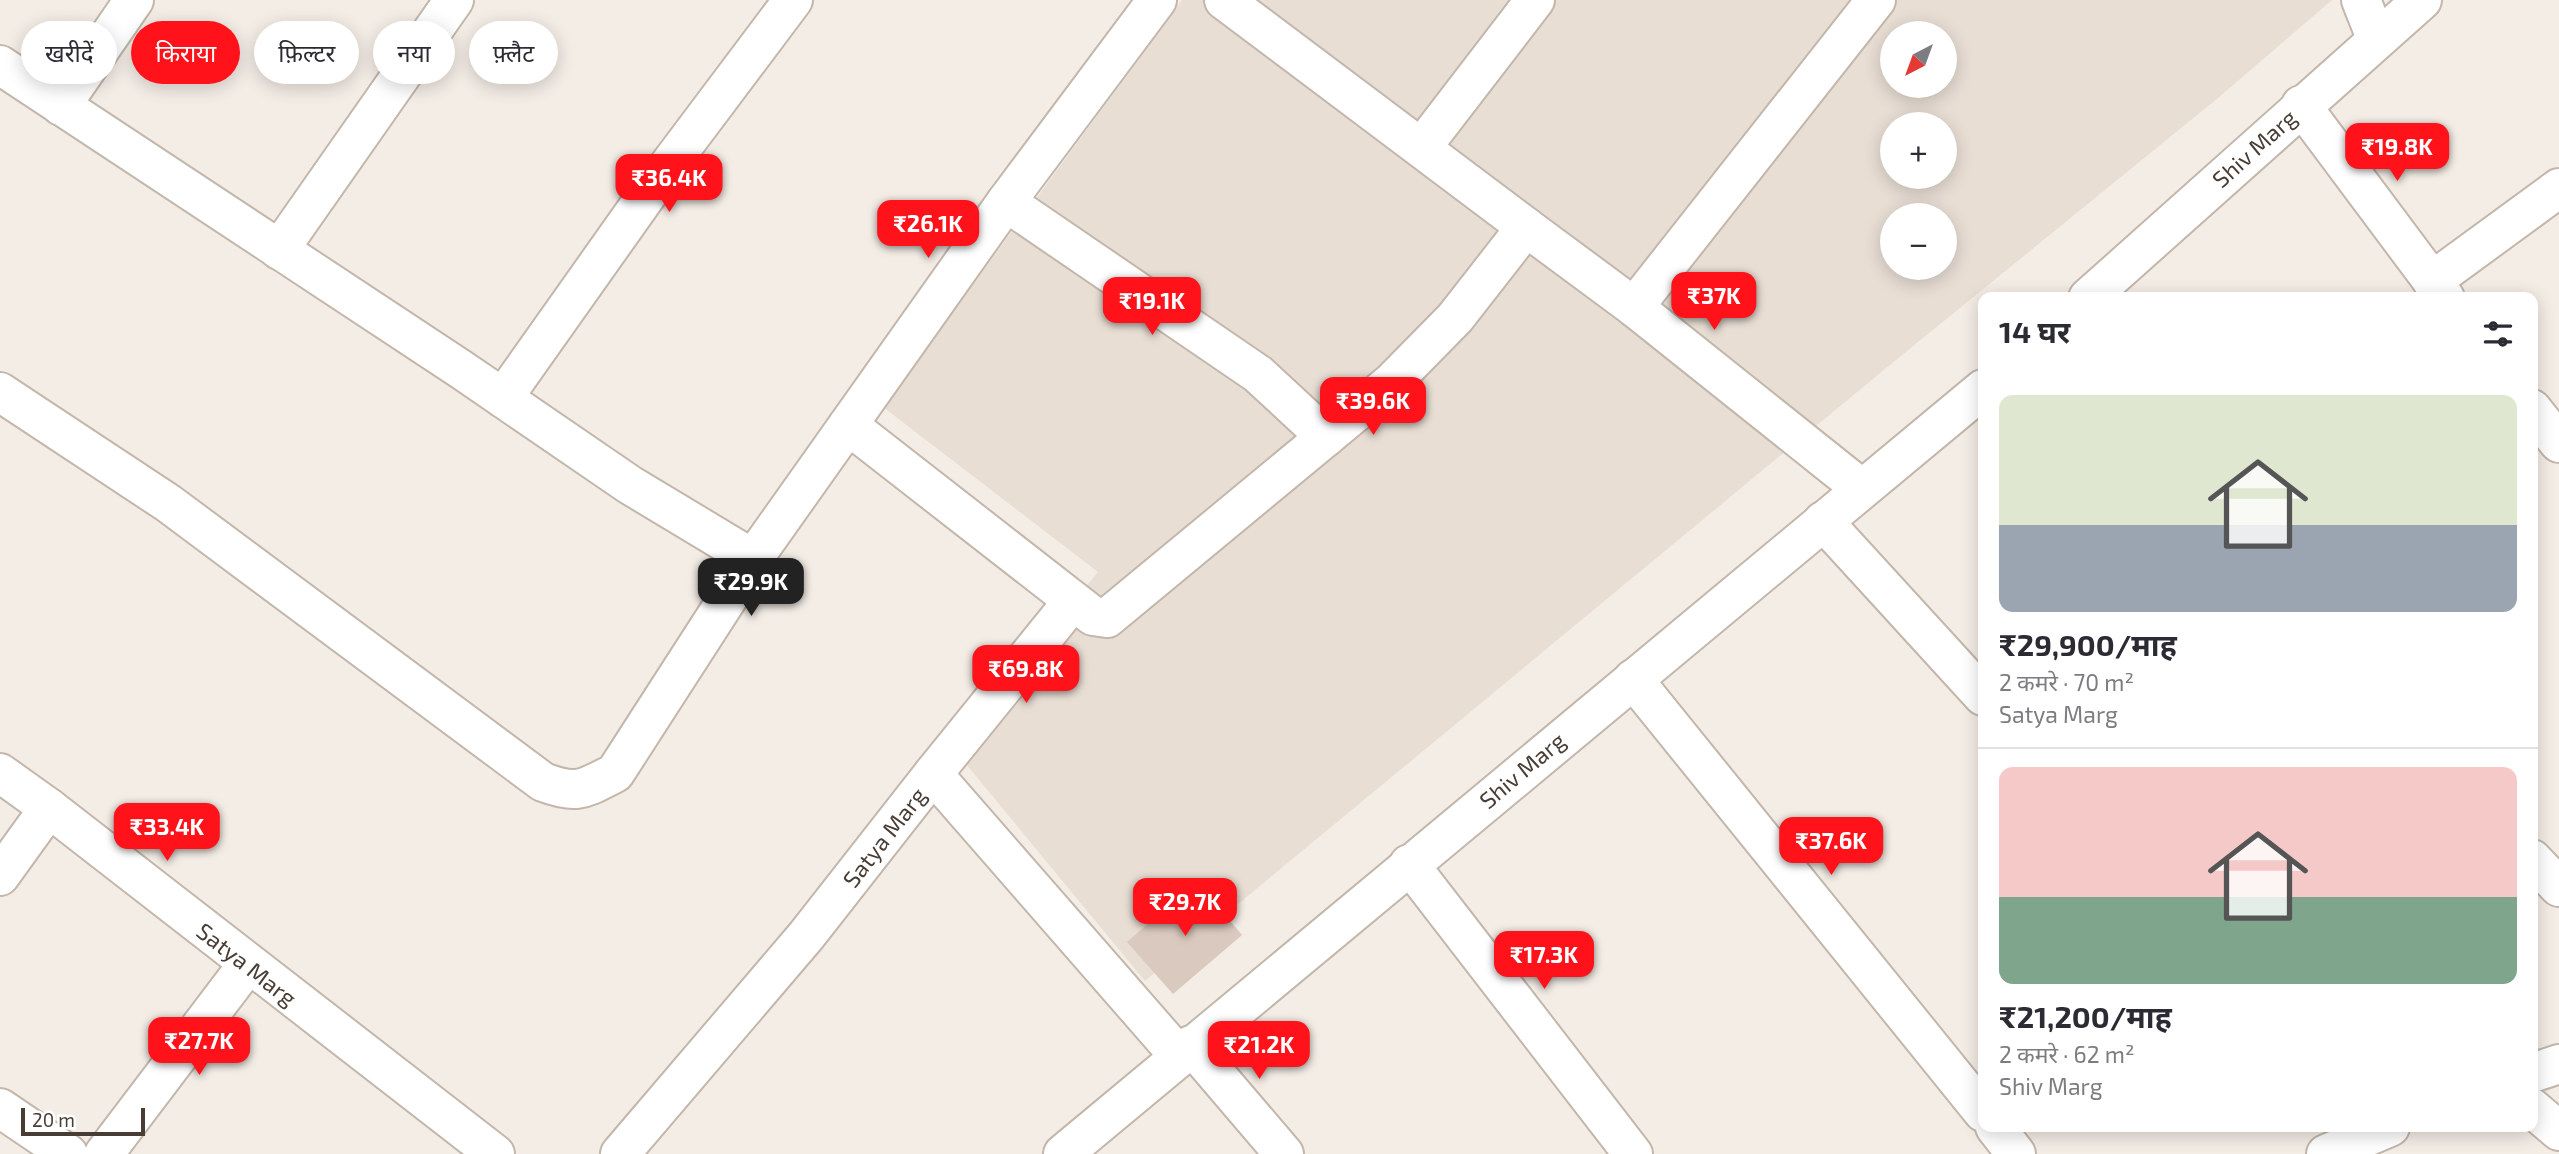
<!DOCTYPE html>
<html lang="hi">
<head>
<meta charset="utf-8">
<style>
  :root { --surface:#fff; --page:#f2f2f3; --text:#2b2b33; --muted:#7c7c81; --line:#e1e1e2; --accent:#ff121a }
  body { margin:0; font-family:"Exo 2","Noto Sans Devanagari",sans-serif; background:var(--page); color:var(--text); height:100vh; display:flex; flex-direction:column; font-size:26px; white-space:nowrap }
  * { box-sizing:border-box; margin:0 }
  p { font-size:23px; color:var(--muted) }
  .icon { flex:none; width:38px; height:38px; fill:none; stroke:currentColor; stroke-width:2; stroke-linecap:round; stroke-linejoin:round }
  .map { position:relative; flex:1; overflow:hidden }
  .side { position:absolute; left:1978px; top:292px; width:560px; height:840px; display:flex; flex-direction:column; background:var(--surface); border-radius:14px; box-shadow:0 4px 18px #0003 }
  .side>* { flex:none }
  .banner { position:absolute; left:21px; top:21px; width:665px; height:63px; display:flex; gap:14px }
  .needle { width:46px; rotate:221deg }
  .buttons { position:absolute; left:1880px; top:21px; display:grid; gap:14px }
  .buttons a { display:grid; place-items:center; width:77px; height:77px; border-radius:50%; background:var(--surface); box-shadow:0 4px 18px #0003; font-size:35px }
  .scale { position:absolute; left:21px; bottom:18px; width:124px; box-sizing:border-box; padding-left:7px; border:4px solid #473d35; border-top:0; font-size:19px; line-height:24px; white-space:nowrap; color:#473d35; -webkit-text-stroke:5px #fff; paint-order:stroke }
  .price { position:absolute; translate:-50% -60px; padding:0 16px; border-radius:14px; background:var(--accent); color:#fff; font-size:23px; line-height:46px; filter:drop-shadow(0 2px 4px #0008) }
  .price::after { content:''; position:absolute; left:50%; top:42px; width:21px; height:16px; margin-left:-10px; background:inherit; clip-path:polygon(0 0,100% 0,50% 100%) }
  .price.current { background:#222; color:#fff }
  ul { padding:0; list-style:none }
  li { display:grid; align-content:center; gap:14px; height:371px; padding:0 21px }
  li+li { border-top:2px solid var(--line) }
  li span { display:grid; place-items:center; height:217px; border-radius:14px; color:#555 }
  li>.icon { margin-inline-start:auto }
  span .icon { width:126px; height:126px; fill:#fffc; stroke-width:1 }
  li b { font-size:30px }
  h2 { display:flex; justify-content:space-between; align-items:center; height:84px; padding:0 21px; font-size:30px }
  .tag { padding:0 24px; border-radius:32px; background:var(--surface); box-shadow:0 4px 18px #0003; font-size:24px; line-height:63px }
  .tag.current { background:var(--accent); color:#fff }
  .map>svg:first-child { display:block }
</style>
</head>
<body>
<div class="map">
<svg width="2559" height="1154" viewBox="0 0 2559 1154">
  <rect width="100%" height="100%" fill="#f4ede6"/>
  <path fill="#e8ded4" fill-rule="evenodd" d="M 1182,0 L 2332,0 L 2218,98 L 1891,364 L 1145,981 L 956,752 L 990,702 L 1098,572 L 883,407 ZM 1892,33 L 1944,33 L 1944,86 L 1892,86 ZM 1892,124 L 1944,124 L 1944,177 L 1892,177 ZM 1892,215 L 1944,215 L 1944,268 L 1892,268 Z"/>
  <polygon fill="#d9c9be" points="1197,882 1242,935 1173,994 1127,942"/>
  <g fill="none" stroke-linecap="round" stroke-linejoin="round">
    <defs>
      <g id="minor">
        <polyline points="2361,0 2376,38"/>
        <path d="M 0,65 L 462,370 L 630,485 L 753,559 L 615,773 C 583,789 578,795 543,782 L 168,503 L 0,392"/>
        <polyline points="2301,105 2445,298"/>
        <polyline points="61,106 134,0"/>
        <polyline points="1422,147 1535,0"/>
        <polyline points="1006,202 1258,374 1326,437"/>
        <polyline points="1526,227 1634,307 1862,489"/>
        <polyline points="279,250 454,0"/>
        <polyline points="2432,281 2559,188"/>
        <polyline points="2088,298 2422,0"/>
        <polyline points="1634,307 1876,0"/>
        <polyline points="503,398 651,189 793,0"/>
        <polyline points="2532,409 2559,443"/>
        <polyline points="848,425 1093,616 1107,618 1391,383 1455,318 1526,227 1224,0"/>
        <polyline points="1823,521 1983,696"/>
        <polyline points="753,559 1006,202 1157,0"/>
        <polyline points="1633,679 1983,1112"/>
        <polyline points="0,773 49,808 495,1154"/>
        <polyline points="933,774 1073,601"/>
        <polyline points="2532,859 2559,887"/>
        <polyline points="1409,864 1633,1154"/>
        <polyline points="0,876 49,808"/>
        <polyline points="1191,1045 1284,1154"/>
        <polyline points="2532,1073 2559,1064"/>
        <polyline points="0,1108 68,1154"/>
        <polyline points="2532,1108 2559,1131"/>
        <polyline points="1995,1127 2016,1154"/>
        <polyline points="104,1154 248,964"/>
        <polyline points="620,1154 806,936 933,774 1180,1057"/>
        <polyline points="1063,1154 1983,389"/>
        <polyline points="2326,1154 2390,1127"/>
      </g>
    </defs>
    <use href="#minor" stroke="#c3b6ab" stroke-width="42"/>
    <use href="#minor" stroke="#fff" stroke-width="38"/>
  </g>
  <g text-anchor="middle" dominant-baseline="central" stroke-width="5" stroke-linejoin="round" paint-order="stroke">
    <g font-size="23" fill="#473d35" stroke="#fff">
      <text transform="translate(2254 148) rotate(-42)">Shiv Marg</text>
      <text transform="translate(1522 770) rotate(-40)">Shiv Marg</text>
      <text transform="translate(884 837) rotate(-52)">Satya Marg</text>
      <text transform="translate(247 964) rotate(38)">Satya Marg</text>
    </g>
  </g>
</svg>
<div class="buttons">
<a><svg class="needle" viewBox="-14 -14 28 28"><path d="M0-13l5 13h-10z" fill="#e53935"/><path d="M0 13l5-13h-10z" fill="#7c7c81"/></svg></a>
<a>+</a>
<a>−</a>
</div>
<div class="scale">20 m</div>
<b class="price" style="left:2397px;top:183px">₹19.8K</b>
<b class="price" style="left:669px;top:214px">₹36.4K</b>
<b class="price" style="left:928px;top:260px">₹26.1K</b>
<b class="price" style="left:1714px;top:332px">₹37K</b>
<b class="price" style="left:1152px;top:337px">₹19.1K</b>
<b class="price" style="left:1373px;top:437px">₹39.6K</b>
<b class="price current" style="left:751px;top:618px">₹29.9K</b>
<b class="price" style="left:1026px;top:705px">₹69.8K</b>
<b class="price" style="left:167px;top:863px">₹33.4K</b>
<b class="price" style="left:1831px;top:877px">₹37.6K</b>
<b class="price" style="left:1185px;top:938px">₹29.7K</b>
<b class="price" style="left:1544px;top:991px">₹17.3K</b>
<b class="price" style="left:199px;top:1077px">₹27.7K</b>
<b class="price" style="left:1259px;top:1081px">₹21.2K</b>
<div class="banner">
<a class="tag">खरीदें</a>
<a class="tag current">किराया</a>
<a class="tag">फ़िल्टर</a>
<a class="tag">नया</a>
<a class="tag">फ़्लैट</a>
</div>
<section class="side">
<h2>14 घर<svg class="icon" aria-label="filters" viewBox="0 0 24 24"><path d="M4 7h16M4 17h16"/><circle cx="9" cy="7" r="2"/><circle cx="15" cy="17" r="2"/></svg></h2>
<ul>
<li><span style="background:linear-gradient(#dfe7d0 60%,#9aa5b1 0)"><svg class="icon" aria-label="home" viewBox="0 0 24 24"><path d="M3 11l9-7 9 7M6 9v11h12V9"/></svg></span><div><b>₹29,900/माह</b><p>2 कमरे · 70 m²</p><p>Satya Marg</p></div></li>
<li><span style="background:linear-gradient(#f6c9c9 60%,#7fa58c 0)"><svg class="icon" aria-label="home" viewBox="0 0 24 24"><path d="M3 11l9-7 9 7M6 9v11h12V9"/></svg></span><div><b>₹21,200/माह</b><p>2 कमरे · 62 m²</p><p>Shiv Marg</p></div></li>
</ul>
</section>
</div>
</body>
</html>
